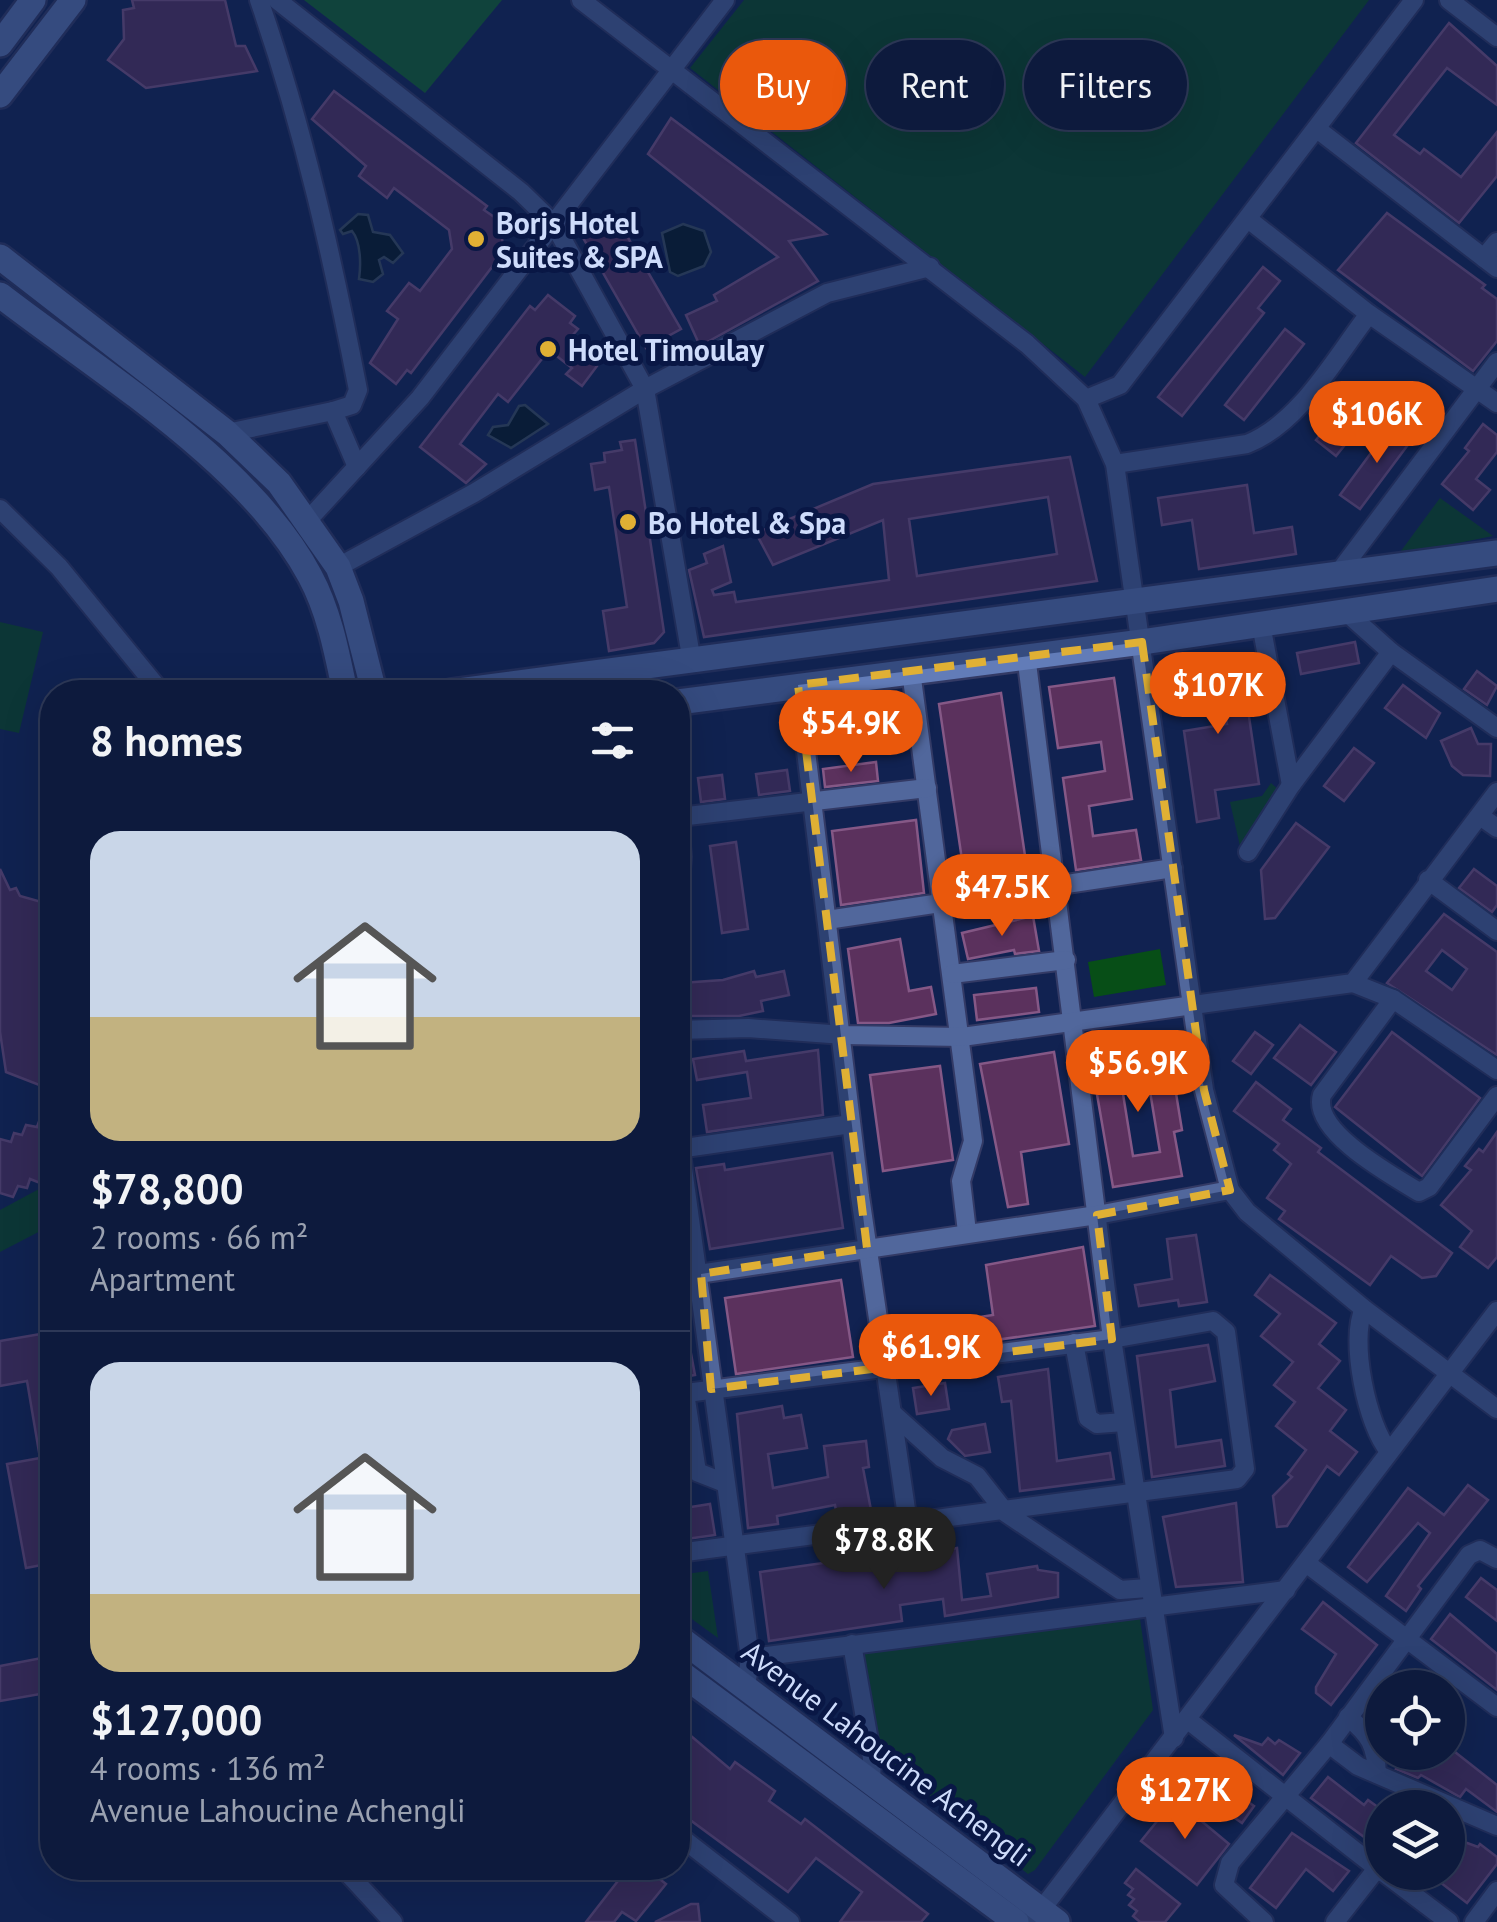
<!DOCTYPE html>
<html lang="en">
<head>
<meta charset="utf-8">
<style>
  :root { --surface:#0d1a3d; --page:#162344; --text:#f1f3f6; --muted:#9aa1b0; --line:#2d3857; --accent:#ea580c }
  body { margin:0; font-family:"PT Sans",sans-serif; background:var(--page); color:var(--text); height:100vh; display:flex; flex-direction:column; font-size:38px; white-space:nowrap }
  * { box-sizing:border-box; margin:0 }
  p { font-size:32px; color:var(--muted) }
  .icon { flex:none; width:55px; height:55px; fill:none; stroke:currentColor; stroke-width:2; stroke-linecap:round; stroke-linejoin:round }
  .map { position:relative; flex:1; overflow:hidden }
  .side { position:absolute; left:40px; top:680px; width:650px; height:1200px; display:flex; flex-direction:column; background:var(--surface); border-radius:40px; box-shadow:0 10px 40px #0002,0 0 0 2px var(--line) }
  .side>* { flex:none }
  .top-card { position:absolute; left:720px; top:40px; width:625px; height:90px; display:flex; gap:20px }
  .buttons { position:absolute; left:1365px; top:1670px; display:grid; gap:20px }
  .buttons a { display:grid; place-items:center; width:100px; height:100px; border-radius:50%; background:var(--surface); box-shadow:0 10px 40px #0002,0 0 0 2px var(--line); font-size:50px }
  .price { position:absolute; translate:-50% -85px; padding:0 22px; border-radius:35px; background:var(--accent); color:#fff; font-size:32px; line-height:65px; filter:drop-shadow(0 2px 5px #0008) }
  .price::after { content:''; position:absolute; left:50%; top:60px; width:30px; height:22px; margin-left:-15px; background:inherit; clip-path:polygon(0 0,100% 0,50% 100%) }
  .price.selected { background:#222; color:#fff }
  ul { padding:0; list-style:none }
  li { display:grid; align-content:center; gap:20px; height:530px; padding:0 50px }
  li+li { border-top:2px solid var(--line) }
  li span { display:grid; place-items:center; height:310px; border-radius:30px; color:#555 }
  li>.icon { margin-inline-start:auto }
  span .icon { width:180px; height:180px; fill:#fffc; stroke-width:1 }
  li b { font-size:42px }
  h2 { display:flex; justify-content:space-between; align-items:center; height:120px; padding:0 50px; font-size:42px }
  .pill { padding:0 35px; border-radius:45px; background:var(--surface); box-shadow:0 10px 40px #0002,0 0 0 2px var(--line); font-size:35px; line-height:90px }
  .pill.selected { background:var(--accent); color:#fff }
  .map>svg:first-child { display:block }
</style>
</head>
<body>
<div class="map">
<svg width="1497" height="1922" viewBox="0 0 1497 1922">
  <rect width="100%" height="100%" fill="#112251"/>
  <g fill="#074e17">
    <polygon points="744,0 1369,0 1085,377 690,68"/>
    <polygon points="1440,498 1493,536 1398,555"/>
    <polygon points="0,622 43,632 19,733 0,729"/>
    <polygon points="1271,783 1281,792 1242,855 1230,802 1262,796"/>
    <polygon points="1160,949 1166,985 1094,997 1088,962"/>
    <polygon points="52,1182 52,1225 0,1252 0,1210"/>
    <polygon points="708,1571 718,1638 678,1609 678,1575"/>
    <path d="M 1139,1612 L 1153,1710 L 1035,1870 L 1028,1874 L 887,1765 C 865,1734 868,1688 864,1651 Z"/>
  </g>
  <polygon fill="#106c24" points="304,0 502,0 425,93"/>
  <g fill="#001619" stroke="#3e515d" stroke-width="2.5">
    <path d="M 358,214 L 368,215 L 373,232 L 390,235 L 403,253 L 393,263 L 384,257 L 379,260 L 383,274 L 373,282 L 359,279 C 361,265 361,242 352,231 L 343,234 L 340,230 Z"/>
    <polygon points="683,224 704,231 711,252 704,266 678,276 670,272 662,233"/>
    <polygon points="525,405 548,424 511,448 488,435 493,427 508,425 519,406"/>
  </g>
  <g fill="#5b315d" stroke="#855886" stroke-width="2.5" fill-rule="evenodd">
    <polygon points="132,0 225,0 236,46 245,46 257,71 146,88 108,60 124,39 123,10 134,8"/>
    <polygon points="1449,23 1497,66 1497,105 1447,68 1394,135 1420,154 1424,149 1461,177 1497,132 1497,176 1459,223 1356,143"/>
    <polygon points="334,91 487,206 484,210 500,221 503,247 495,263 411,373 407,370 396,384 370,363 398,319 387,311 409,283 420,291 452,249 449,230 394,188 387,198 359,176 366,166 312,119"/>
    <polygon points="671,118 826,234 789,241 818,281 700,346 686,315 717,301 714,295 778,257 648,154"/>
    <polygon points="1387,213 1485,285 1482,288 1497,299 1497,341 1473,371 1338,270"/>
    <polygon points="616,217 681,329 646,348 582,236"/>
    <polygon points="1263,267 1280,281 1258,308 1264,313 1182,416 1158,397"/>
    <polygon points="548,295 575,316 570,323 578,329 572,336 587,348 582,354 597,366 582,386 566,374 572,368 549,350 508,402 498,394 460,444 486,464 466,483 420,447 530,306 535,310"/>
    <polygon points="1285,329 1304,344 1244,420 1225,405"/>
    <polygon points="1353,394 1373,410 1336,456 1316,440"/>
    <polygon points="1393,423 1413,438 1360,509 1340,495"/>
    <polygon points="1483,424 1497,435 1497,452 1476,479 1490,490 1473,510 1442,484 1469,451 1465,448"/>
    <polygon points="635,440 664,632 654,643 609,651 603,611 627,607 609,487 595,490 591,464 605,462 604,453 622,450 620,442"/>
    <path d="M 1070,457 L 1097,581 L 704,637 L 689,570 L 707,563 L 704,554 L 723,546 L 731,582 L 712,590 L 714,595 L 734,592 L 736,602 L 889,580 L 883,520 L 773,565 L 756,533 L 873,484 ZM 1048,497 L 1057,554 L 917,576 L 909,519 Z"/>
    <polygon points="1247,485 1254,533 1292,527 1296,554 1199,569 1192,520 1162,525 1158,498"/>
    <polygon points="1355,642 1359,663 1301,674 1297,653"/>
    <polygon points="1241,663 1259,784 1215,790 1219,818 1197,822 1184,731 1227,724 1223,695 1179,701 1174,670"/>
    <polygon points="1477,671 1497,686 1487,705 1464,689"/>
    <polygon points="1114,678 1132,799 1089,806 1093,836 1136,830 1141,860 1076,870 1063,778 1105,771 1101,742 1058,748 1049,687"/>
    <polygon points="1403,685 1440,713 1426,738 1385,708"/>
    <polygon points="1001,693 1028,876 966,887 939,704"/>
    <polygon points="900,705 903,733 820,744 817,716"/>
    <polygon points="1471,728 1478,744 1491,744 1490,776 1463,775 1452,766 1441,741"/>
    <polygon points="1354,748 1374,763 1344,801 1324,786"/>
    <polygon points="876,762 878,781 825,787 823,769"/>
    <polygon points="787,770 790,791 759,795 756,774"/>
    <polygon points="722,775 725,799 701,802 698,778"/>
    <polygon points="916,820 924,893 841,905 832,831"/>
    <polygon points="1296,823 1329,847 1275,918 1265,919 1261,870"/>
    <polygon points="736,842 748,929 722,933 710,846"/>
    <polygon points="0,869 10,890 16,888 20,896 52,905 52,1090 6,1072 0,1032"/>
    <polygon points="1474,869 1497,886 1497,905 1492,912 1459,888"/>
    <path d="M 1444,914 L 1497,952 L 1497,1055 L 1387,983 ZM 1442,950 L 1467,969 L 1452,990 L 1426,971 Z"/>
    <polygon points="1033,916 1039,951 1015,954 1014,950 968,959 962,933"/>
    <polygon points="900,939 909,991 931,987 936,1014 889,1023 858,1023 848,949"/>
    <polygon points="754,971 756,977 784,971 789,995 761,1001 763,1011 739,1016 683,1016 681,983 723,980"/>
    <polygon points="1036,988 1039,1012 977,1020 974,995"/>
    <polygon points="1300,1025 1336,1052 1311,1085 1274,1058"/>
    <polygon points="1255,1032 1273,1045 1251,1074 1233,1061"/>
    <polygon points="1392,1032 1480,1098 1422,1176 1335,1107"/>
    <polygon points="1167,1038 1182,1130 1174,1132 1182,1176 1113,1187 1089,1048 1115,1044 1133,1156 1160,1152 1142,1043"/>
    <polygon points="818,1050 823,1115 707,1132 703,1105 751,1098 747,1072 697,1080 693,1059 744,1051 746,1061"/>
    <polygon points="1054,1052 1069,1144 1021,1152 1028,1204 1008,1207 980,1064"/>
    <polygon points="940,1066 953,1160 883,1171 870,1075"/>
    <polygon points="1256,1082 1291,1109 1283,1120 1321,1148 1318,1152 1452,1253 1436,1276 1422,1278 1391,1256 1370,1285 1279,1219 1285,1211 1267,1198 1291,1164 1274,1150 1279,1144 1234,1111"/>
    <polygon points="41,1116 52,1119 52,1175 45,1173 40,1183 30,1179 27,1188 18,1186 13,1197 0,1193 0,1139 11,1142 14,1133 22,1135 26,1125 37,1127"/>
    <polygon points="1497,1132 1497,1257 1488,1268 1460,1247 1472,1231 1441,1205 1471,1170 1465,1166 1479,1149 1483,1152"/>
    <polygon points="832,1153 843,1228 710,1249 696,1168 724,1164 725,1170"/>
    <polygon points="1196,1235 1207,1302 1179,1306 1178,1300 1139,1306 1135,1285 1172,1279 1167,1239"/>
    <polygon points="1083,1247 1095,1326 911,1352 908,1328 993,1315 986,1265"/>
    <polygon points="1270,1275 1336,1323 1319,1344 1340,1361 1318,1388 1346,1410 1330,1431 1357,1452 1339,1475 1327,1466 1287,1526 1277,1527 1273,1496 1292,1477 1288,1474 1306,1450 1276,1426 1295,1402 1274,1385 1293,1362 1261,1336 1280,1314 1255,1295"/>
    <polygon points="841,1280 853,1357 736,1374 725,1298"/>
    <polygon points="684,1316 695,1375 678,1378 678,1317"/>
    <polygon points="52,1332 52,1563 26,1568 7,1464 40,1458 27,1381 0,1386 0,1341"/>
    <polygon points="1208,1345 1215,1381 1170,1390 1176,1447 1221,1440 1225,1466 1152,1477 1137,1356"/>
    <polygon points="1048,1369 1057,1461 1110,1453 1114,1479 1020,1491 1011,1401 1002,1402 998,1377"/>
    <polygon points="945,1383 949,1409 917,1414 913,1388"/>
    <polygon points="782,1406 784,1418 801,1415 807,1448 768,1454 773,1488 828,1477 824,1446 866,1441 869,1467 863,1468 871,1510 837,1516 835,1505 777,1516 778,1524 748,1528 737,1414"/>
    <polygon points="985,1424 990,1452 965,1456 948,1439 952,1430"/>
    <polygon points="1468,1485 1488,1500 1418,1586 1421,1589 1406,1611 1386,1596 1430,1533 1418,1523 1367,1582 1348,1567 1408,1488 1444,1515"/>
    <polygon points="1236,1503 1243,1582 1176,1587 1163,1517"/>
    <polygon points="710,1504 715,1535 679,1540 678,1509"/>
    <polygon points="957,1548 962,1600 991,1596 987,1574 1037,1566 1038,1570 1058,1573 1058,1597 945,1616 943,1599 900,1605 902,1621 769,1641 760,1572 893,1553 894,1559"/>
    <polygon points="1481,1578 1497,1590 1497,1621 1466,1597"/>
    <polygon points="1323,1602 1377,1645 1331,1705 1316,1693 1316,1687 1336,1654 1302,1629"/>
    <polygon points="1450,1614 1497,1654 1497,1690 1431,1639"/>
    <polygon points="52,1656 52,1692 0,1701 0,1666"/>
    <polygon points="678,1725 730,1769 735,1762 775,1791 769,1801 801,1824 805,1819 928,1914 921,1922 840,1922 862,1892 816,1858 788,1892 678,1811"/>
    <polygon points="1234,1735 1262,1745 1268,1738 1275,1744 1279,1740 1300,1753 1283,1775"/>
    <polygon points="1408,1752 1455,1752 1497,1785 1497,1812 1466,1789 1460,1797 1421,1775 1418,1778 1396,1769"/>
    <polygon points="1193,1763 1254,1806 1242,1823 1180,1780"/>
    <polygon points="1328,1777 1364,1805 1368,1800 1382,1810 1364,1837 1311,1798"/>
    <polygon points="1175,1799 1229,1844 1197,1885 1141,1841"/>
    <polygon points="1292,1833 1349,1871 1333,1891 1306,1869 1276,1908 1250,1888"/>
    <polygon points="1448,1836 1478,1847 1480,1844 1497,1857 1497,1864 1467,1903 1427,1872 1448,1872"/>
    <polygon points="628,1868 637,1868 648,1876 652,1873 666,1884 636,1921 622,1912 614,1922 586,1922"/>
    <polygon points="1136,1869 1180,1904 1165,1922 1140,1922 1133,1916 1137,1911 1129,1905 1134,1899 1128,1895 1133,1889 1125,1883"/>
    <polygon points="691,1904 698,1904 700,1922 655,1922"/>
  </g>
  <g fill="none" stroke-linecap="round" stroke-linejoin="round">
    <defs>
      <g id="street">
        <path d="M 259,0 C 304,130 332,256 358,390 L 352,405 L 333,411 L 357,467"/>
        <polyline points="277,0 521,192 554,224 645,389 692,662"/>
        <polyline points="581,0 1027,344 1086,399 1115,464 1204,1090 1230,1190 1247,1212 1364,1309 1497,1409"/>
        <polyline points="1449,0 1497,37"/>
        <polyline points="1317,129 1497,268"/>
        <polyline points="1248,219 1369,314 1497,403"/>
        <polyline points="1484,258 1497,242"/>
        <polyline points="1086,399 1120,385 1414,0"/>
        <polyline points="227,433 333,411"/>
        <path d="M 1115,464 L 1247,444 C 1300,423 1335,358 1369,314"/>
        <polyline points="0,509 59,567 161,692"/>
        <polyline points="309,519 420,398 725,0"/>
        <polyline points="338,567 474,493 645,389 827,293 930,267"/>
        <polyline points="1337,575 1497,362"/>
        <polyline points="1345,611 1391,652 1497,728"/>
        <polyline points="1261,624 1291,785"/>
        <polyline points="1026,655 1112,1339 1174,1738"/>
        <polyline points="911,671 973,1141 961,1181 967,1232"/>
        <polyline points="798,685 860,1196 908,1523"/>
        <polyline points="678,810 682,857 678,908"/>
        <polyline points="1480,816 1497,828"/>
        <polyline points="679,817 927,788"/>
        <polyline points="1248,852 1291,785 1391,652"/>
        <polyline points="1428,880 1497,931"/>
        <polyline points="827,920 1173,868"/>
        <polyline points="952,974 1066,960"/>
        <polyline points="1353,983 1393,999 1497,1070"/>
        <path d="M 1393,999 L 1322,1095 C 1311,1131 1391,1175 1419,1192 L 1429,1187 L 1497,1096"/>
        <polyline points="678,1030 748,1028 844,1035 962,1037 1353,983 1497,792"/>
        <path d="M 678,1132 C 701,1307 727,1482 750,1658 L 746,1687"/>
        <polyline points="678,1149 851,1124"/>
        <polyline points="678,1277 1097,1215 1230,1190"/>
        <path d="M 1364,1309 C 1349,1339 1367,1426 1389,1451"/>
        <polyline points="1074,1343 1088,1418 1097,1424 1124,1422"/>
        <polyline points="685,1393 697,1472 725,1483"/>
        <polyline points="678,1394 1112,1339 1213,1321 1226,1332 1245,1469 1237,1479 678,1553"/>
        <polyline points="892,1413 942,1458 977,1476 1006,1513 1120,1590 1148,1588"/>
        <polyline points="1306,1563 1497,1707"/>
        <polyline points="852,1644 872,1758 871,1780"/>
        <polyline points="750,1658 1286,1590"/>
        <path d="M 1348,1717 C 1370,1735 1376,1746 1377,1774"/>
        <polyline points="1188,1720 1382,1872"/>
        <polyline points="1329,1744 1358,1766 1497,1826"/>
        <polyline points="678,1835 790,1922"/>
        <polyline points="343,1868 393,1922"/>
        <polyline points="1383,1872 1449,1922"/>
        <polyline points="1032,1922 1497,1311"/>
        <polyline points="1264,1922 1224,1885 1230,1863 1329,1744 1469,1555 1480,1550 1497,1559"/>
        <polyline points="1335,1922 1382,1862"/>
        <polyline points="1474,1922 1497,1891"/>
      </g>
      <g id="secondary">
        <polyline points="0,44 33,0"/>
        <polyline points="0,95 73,0"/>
        <polyline points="0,257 227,433 279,483 338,567 351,601 374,692"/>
        <path d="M 0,295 C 101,373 250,463 310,576 C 329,611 337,653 345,692"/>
        <polyline points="451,692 1497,553"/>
        <polyline points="678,702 1142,642 1497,589"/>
        <polyline points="678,1637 1057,1922"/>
        <polyline points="678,1671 1016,1922"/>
      </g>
    </defs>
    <use href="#street" stroke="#333a65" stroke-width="22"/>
    <use href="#secondary" stroke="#333a65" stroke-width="30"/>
    <use href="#street" stroke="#51679c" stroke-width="18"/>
    <use href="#secondary" stroke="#627cb8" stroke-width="25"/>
  </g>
  <path d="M0 0H1497V1922H0ZM 1142,642 L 1204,1090 L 1230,1190 L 1097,1215 L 1112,1339 L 711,1389 L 701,1274 L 867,1248 L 798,685 Z" fill="#112251" fill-opacity=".55" fill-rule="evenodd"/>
  <path fill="none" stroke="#e0b034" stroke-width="8" stroke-dasharray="20 12" stroke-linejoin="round" d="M 1142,642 L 1204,1090 L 1230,1190 L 1097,1215 L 1112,1339 L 711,1389 L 701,1274 L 867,1248 L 798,685 Z"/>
  <g fill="#e0b034" stroke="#091745" stroke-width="4">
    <circle cx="476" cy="239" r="10"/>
    <circle cx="548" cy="349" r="10"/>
    <circle cx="628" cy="522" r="10"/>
  </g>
  <g text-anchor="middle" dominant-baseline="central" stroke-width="10" stroke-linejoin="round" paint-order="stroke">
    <g font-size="30" font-weight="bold" fill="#cedcfb" stroke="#091745" text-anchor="start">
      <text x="496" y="222">Borjs Hotel<tspan x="496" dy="34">Suites &amp; SPA</tspan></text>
      <text x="568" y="349">Hotel Timoulay</text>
      <text x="648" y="522">Bo Hotel &amp; Spa</text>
    </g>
    <g font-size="30" fill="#cedcfb" stroke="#091745">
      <text transform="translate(887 1753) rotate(37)">Avenue Lahoucine Achengli</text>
    </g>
  </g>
</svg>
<div class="buttons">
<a><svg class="icon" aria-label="locate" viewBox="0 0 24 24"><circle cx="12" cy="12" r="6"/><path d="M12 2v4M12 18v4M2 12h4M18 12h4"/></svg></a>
<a><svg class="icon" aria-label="layers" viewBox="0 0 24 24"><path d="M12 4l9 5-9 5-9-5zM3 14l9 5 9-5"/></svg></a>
</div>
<b class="price" style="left:1377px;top:466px">$106K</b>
<b class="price" style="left:1218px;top:737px">$107K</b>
<b class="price" style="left:851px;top:775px">$54.9K</b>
<b class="price" style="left:1002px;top:939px">$47.5K</b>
<b class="price" style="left:1138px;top:1115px">$56.9K</b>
<b class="price" style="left:931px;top:1399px">$61.9K</b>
<b class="price selected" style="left:884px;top:1592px">$78.8K</b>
<b class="price" style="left:1185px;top:1842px">$127K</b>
<div class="top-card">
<a class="pill selected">Buy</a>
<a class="pill">Rent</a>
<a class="pill">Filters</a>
</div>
<section class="side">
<h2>8 homes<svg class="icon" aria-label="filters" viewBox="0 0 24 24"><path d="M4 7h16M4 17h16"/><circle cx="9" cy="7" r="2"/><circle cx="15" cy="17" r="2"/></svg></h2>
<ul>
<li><span style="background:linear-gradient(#c9d6e8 60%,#c2b280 0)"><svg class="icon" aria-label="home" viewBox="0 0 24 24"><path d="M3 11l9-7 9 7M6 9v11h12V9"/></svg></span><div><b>$78,800</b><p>2 rooms · 66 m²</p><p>Apartment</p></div></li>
<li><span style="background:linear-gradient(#c9d6e8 75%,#c2b280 0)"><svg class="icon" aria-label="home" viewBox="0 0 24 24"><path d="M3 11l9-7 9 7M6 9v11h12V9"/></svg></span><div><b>$127,000</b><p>4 rooms · 136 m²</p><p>Avenue Lahoucine Achengli</p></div></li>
</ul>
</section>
</div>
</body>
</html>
